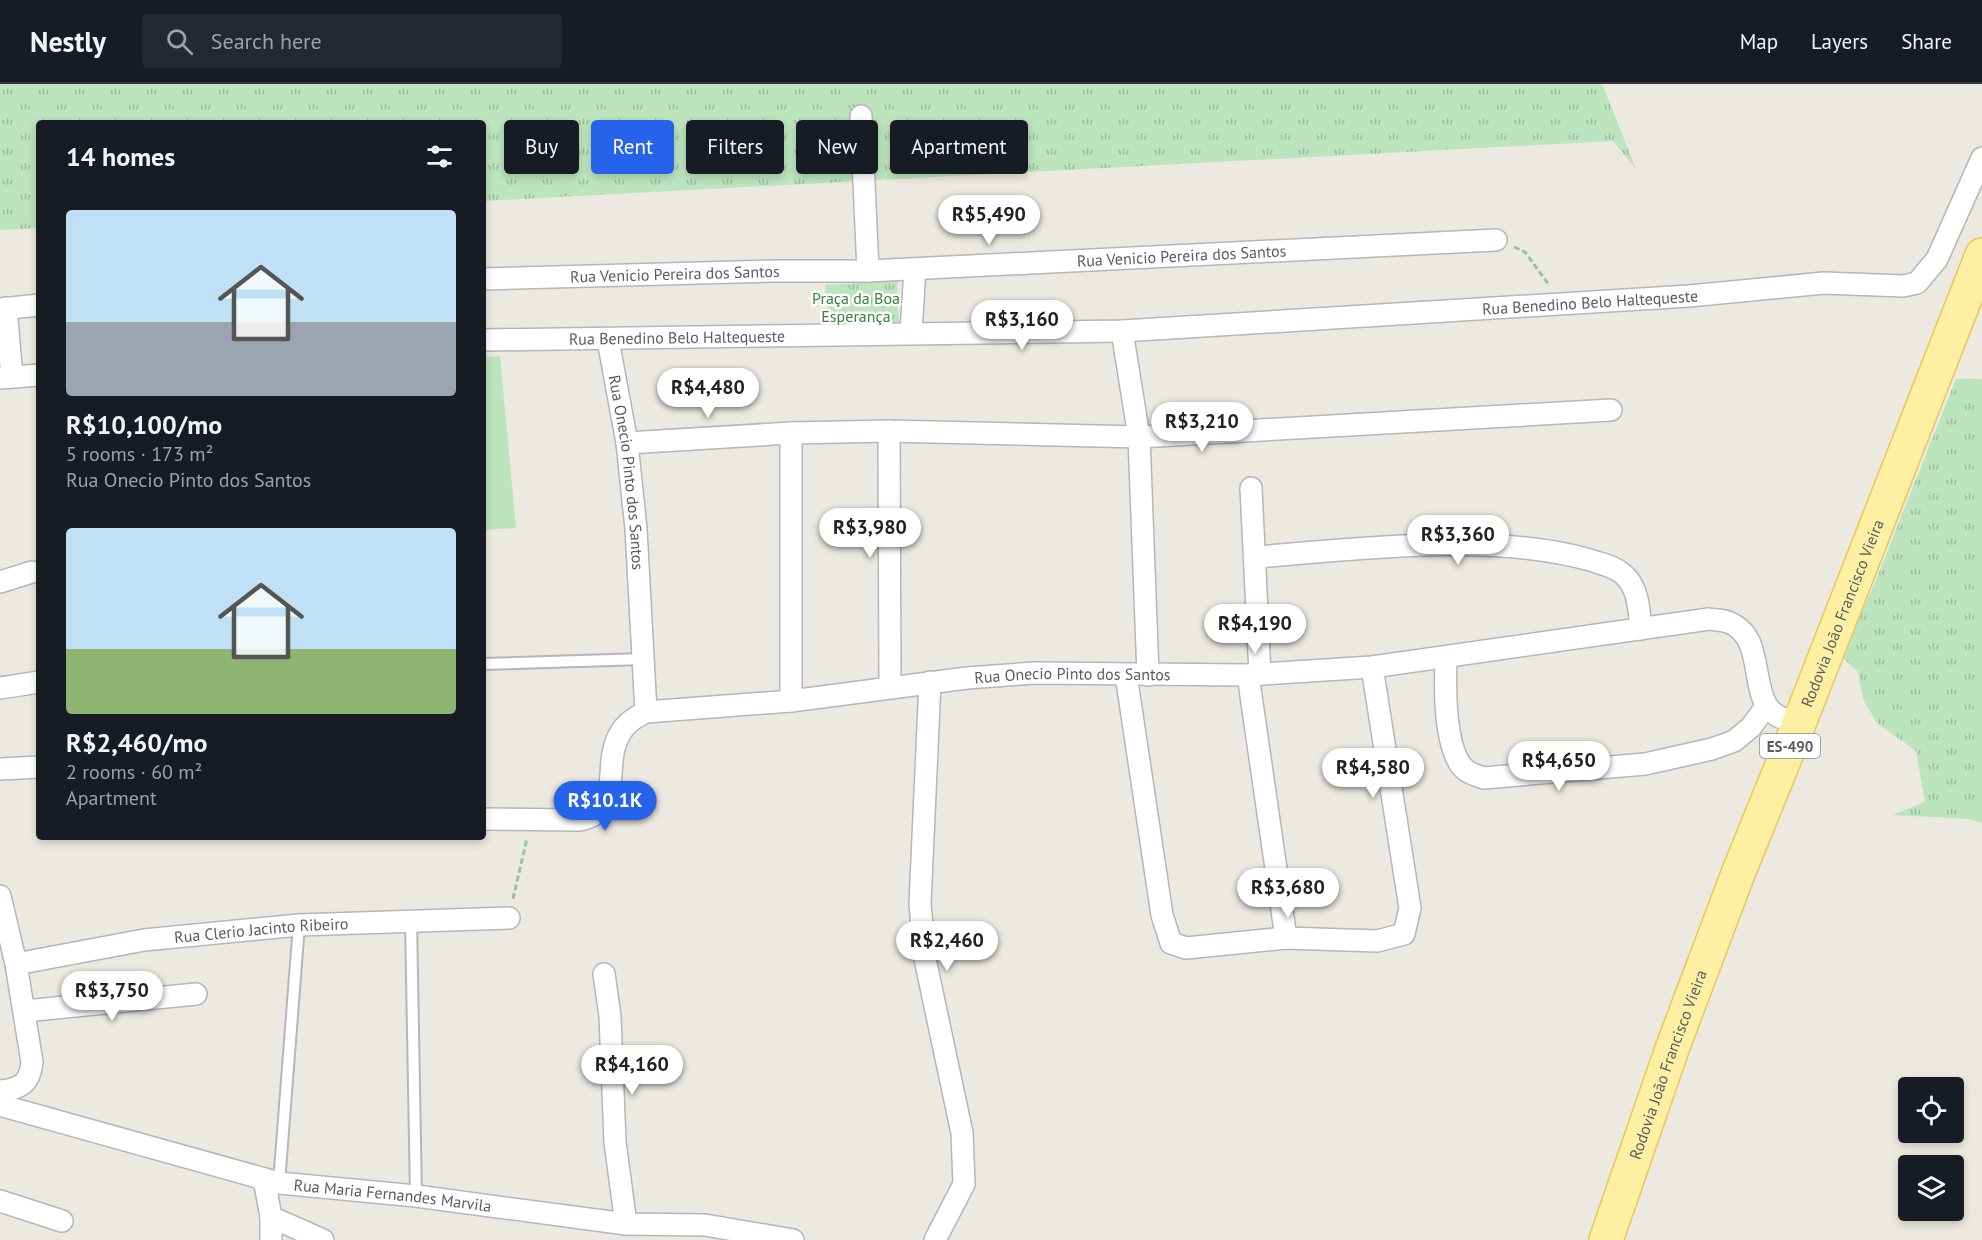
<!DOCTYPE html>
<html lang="en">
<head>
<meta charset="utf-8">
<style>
  :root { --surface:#171b24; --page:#242831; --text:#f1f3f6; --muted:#9ea1a6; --line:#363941; --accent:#2563eb }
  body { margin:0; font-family:"PT Sans",sans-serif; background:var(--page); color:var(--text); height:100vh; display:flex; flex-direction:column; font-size:22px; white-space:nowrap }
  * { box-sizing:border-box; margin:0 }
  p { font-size:20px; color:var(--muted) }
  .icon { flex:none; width:33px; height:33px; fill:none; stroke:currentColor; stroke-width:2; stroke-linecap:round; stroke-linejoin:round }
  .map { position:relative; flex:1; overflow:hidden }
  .details { position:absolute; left:36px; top:36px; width:450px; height:720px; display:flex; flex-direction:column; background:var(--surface); border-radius:6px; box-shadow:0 3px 9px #0003 }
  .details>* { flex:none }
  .banner { position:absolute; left:504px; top:36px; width:570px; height:54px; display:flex; gap:12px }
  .tools { position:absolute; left:1898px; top:993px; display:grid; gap:12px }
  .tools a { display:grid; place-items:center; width:66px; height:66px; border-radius:6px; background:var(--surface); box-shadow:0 3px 9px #0003; font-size:30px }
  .price { position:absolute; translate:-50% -51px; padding:0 14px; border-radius:21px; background:#fff; color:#222; font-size:20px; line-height:39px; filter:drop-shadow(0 2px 3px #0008) }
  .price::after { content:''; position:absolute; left:50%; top:36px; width:18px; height:14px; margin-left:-9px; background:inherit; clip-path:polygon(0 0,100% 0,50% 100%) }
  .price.selected { background:var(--accent); color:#fff }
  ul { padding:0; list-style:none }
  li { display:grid; align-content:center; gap:12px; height:318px; padding:0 30px }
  li span { display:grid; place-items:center; height:186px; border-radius:6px; color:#555 }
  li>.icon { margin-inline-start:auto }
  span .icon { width:108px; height:108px; fill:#fffc; stroke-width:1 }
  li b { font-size:26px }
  h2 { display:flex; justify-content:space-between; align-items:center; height:72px; padding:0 30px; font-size:26px }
  .tag { padding:0 21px; border-radius:6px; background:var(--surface); box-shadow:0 3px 9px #0003; font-size:21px; line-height:54px }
  .tag.selected { background:var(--accent); color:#fff }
  header { display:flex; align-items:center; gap:36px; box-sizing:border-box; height:84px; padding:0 30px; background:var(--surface); border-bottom:2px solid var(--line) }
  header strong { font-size:28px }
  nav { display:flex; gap:33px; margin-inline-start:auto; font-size:21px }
  .search { width:420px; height:54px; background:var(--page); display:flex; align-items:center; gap:15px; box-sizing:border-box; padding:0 21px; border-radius:6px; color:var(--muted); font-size:22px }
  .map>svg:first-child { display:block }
</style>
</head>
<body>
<header>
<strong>Nestly</strong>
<div class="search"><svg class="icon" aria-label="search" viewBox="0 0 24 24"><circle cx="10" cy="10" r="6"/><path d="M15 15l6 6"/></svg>Search here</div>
<nav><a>Map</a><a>Layers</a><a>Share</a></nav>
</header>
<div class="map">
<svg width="1982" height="1156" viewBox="0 0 1982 1156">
  <defs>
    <pattern id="grass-tufts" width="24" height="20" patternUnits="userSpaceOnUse" patternTransform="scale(1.5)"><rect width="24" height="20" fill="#bce4bd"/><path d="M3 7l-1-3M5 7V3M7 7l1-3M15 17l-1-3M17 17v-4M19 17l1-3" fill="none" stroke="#9cbc9d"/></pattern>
  </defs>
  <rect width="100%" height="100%" fill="#ece9e0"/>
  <g fill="url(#grass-tufts)">
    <polygon points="0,0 1602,0 1636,85 1613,57 483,117 483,39 39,39 39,144 0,146"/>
    <polygon points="897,197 899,244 828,246 825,201"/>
    <polygon points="1956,295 1982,295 1982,739 1968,735 1892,731 1925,718 1916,667 1877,639 1863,615 1858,588 1842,573 1876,496"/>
  </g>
  <polygon fill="#bce4bd" points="500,272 516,444 483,446 483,273"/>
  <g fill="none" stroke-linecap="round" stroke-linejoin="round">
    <defs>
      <g id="service">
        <polyline points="483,580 643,575"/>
        <polyline points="411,836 416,1112"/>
        <polyline points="279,1099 299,841"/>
      </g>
      <g id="minor">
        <polyline points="861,32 868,187"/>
        <path id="s1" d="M 483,195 L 774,187 L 868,187 L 1496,156"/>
        <polyline points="6,224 12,293"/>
        <polyline points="0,225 39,221"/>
        <polyline points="1122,247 1139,353 1148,591"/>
        <polyline points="911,248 915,185"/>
        <path id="s2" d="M 483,256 L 1122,247 L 1689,212 L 1824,199 L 1903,202 L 1917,199 L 1937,175 L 1982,74"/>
        <path id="s3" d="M 608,256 L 627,359 L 636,445 L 646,628"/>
        <polyline points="0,294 39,291"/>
        <polyline points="889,347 890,603"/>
        <polyline points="791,349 791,617"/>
        <polyline points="627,359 791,349 889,347 1139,353 1611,326"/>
        <polyline points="1251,404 1260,590"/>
        <path d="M 1256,473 C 1358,465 1491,448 1590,476 C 1601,480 1614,482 1623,490 C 1639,504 1639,526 1641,545"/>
        <polyline points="0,498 32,488"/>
        <path d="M 1446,575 C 1445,604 1444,655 1460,680 C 1466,689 1475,691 1484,694 L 1645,680 L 1712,665 L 1734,657 L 1751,643 L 1765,624"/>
        <polyline points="1126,591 1162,831 1171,859 1186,864 1286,854 1377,857 1404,850 1410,824 1372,583"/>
        <polyline points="1248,591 1286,854"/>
        <polyline points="930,598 920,820 925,875 962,1049 964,1100 935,1156"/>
        <polyline points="0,604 39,598"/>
        <polyline points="0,685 39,683"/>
        <path id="s4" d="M 483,735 L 580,736 C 627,726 600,680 621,648 C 627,638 636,633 646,628 L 791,617 L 967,594 L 1034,589 L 1248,591 L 1372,583 L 1709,535 C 1715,536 1722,536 1728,538 C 1776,556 1736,637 1800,637"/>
        <path d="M 0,812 L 16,880 L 32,978 C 30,999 21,1005 0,1007"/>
        <path id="s5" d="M 16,880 L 144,856 L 299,841 L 509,834"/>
        <polyline points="604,890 610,932 615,1058 626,1140"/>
        <polyline points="25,927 196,910"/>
        <path id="s6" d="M 0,1021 L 279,1099 L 416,1112 L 626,1140 L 705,1141 L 793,1156"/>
        <polyline points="264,1095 271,1133 271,1156"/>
        <polyline points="0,1117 62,1137"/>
        <polyline points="271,1133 323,1156"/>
      </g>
      <g id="primary">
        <path id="s7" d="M 1606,1156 L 1672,965 L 1739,787 L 1800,637 L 1982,171"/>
      </g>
    </defs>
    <use href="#service" stroke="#b3b6bb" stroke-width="14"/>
    <use href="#minor" stroke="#b3b6bb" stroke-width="24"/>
    <use href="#primary" stroke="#eec556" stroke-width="36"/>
    <g stroke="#96c4a3" stroke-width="3" stroke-dasharray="6 3" stroke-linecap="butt">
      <polyline points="1514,163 1525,168 1549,201"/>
      <polyline points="513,815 527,754"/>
    </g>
    <use href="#service" stroke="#fff" stroke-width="10"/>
    <use href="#minor" stroke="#fff" stroke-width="21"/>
    <use href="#primary" stroke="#fdf0a3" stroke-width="33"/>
  </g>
  <g text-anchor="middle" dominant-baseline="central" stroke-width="5" stroke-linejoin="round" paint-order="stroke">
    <rect fill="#fff" stroke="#8b8d90" stroke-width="1.5" x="1760" y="650" width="60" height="24" rx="4.5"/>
    <g font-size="15" font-weight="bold" fill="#595c61">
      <text x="1790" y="662">ES-490</text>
    </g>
    <g font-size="16" fill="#595c61" stroke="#fff">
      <text stroke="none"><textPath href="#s1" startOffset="699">Rua Venicio Pereira dos Santos</textPath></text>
      <text stroke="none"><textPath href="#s1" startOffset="192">Rua Venicio Pereira dos Santos</textPath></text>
      <text stroke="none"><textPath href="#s2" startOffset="1108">Rua Benedino Belo Haltequeste</textPath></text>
      <text stroke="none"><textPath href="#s2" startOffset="194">Rua Benedino Belo Haltequeste</textPath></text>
      <text stroke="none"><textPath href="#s3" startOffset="134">Rua Onecio Pinto dos Santos</textPath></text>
      <text stroke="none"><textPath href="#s7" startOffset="670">Rodovia João Francisco Vieira</textPath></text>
      <text stroke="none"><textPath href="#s4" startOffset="663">Rua Onecio Pinto dos Santos</textPath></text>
      <text stroke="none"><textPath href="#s5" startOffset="248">Rua Clerio Jacinto Ribeiro</textPath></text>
      <text stroke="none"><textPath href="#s7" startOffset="186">Rodovia João Francisco Vieira</textPath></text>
      <text stroke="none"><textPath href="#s6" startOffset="404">Rua Maria Fernandes Marvila</textPath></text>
    </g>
    <g font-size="16" fill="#36833a" stroke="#fff">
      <text x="856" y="214">Praça da Boa<tspan x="856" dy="18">Esperança</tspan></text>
    </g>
  </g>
</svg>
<div class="tools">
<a><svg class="icon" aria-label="locate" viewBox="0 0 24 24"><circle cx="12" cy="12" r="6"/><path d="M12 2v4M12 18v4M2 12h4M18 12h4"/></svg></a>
<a><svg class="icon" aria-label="layers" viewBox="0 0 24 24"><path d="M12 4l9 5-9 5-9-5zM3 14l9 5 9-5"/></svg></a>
</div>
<b class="price" style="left:989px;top:162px">R$5,490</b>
<b class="price" style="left:1022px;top:267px">R$3,160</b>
<b class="price" style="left:708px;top:335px">R$4,480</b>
<b class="price" style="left:1202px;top:369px">R$3,210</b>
<b class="price" style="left:870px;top:475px">R$3,980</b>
<b class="price" style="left:1458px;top:482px">R$3,360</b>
<b class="price" style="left:1255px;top:571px">R$4,190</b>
<b class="price" style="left:1559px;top:708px">R$4,650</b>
<b class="price" style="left:1373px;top:715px">R$4,580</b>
<b class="price selected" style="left:605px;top:748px">R$10.1K</b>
<b class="price" style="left:1288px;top:835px">R$3,680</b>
<b class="price" style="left:947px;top:888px">R$2,460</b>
<b class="price" style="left:112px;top:938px">R$3,750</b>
<b class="price" style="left:632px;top:1012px">R$4,160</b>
<div class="banner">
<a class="tag">Buy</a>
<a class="tag selected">Rent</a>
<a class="tag">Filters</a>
<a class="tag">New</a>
<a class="tag">Apartment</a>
</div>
<section class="details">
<h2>14 homes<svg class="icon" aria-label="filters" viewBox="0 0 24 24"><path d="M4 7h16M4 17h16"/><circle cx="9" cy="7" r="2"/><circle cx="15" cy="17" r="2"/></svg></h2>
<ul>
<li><span style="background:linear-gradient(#bfe0f5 60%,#9aa5b1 0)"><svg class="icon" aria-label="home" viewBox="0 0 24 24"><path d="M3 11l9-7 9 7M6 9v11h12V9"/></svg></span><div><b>R$10,100/mo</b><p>5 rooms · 173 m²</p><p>Rua Onecio Pinto dos Santos</p></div></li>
<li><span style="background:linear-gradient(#bfe0f5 65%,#8fb573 0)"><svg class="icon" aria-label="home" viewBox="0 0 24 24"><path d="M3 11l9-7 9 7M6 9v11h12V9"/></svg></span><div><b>R$2,460/mo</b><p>2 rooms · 60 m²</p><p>Apartment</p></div></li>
</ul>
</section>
</div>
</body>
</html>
